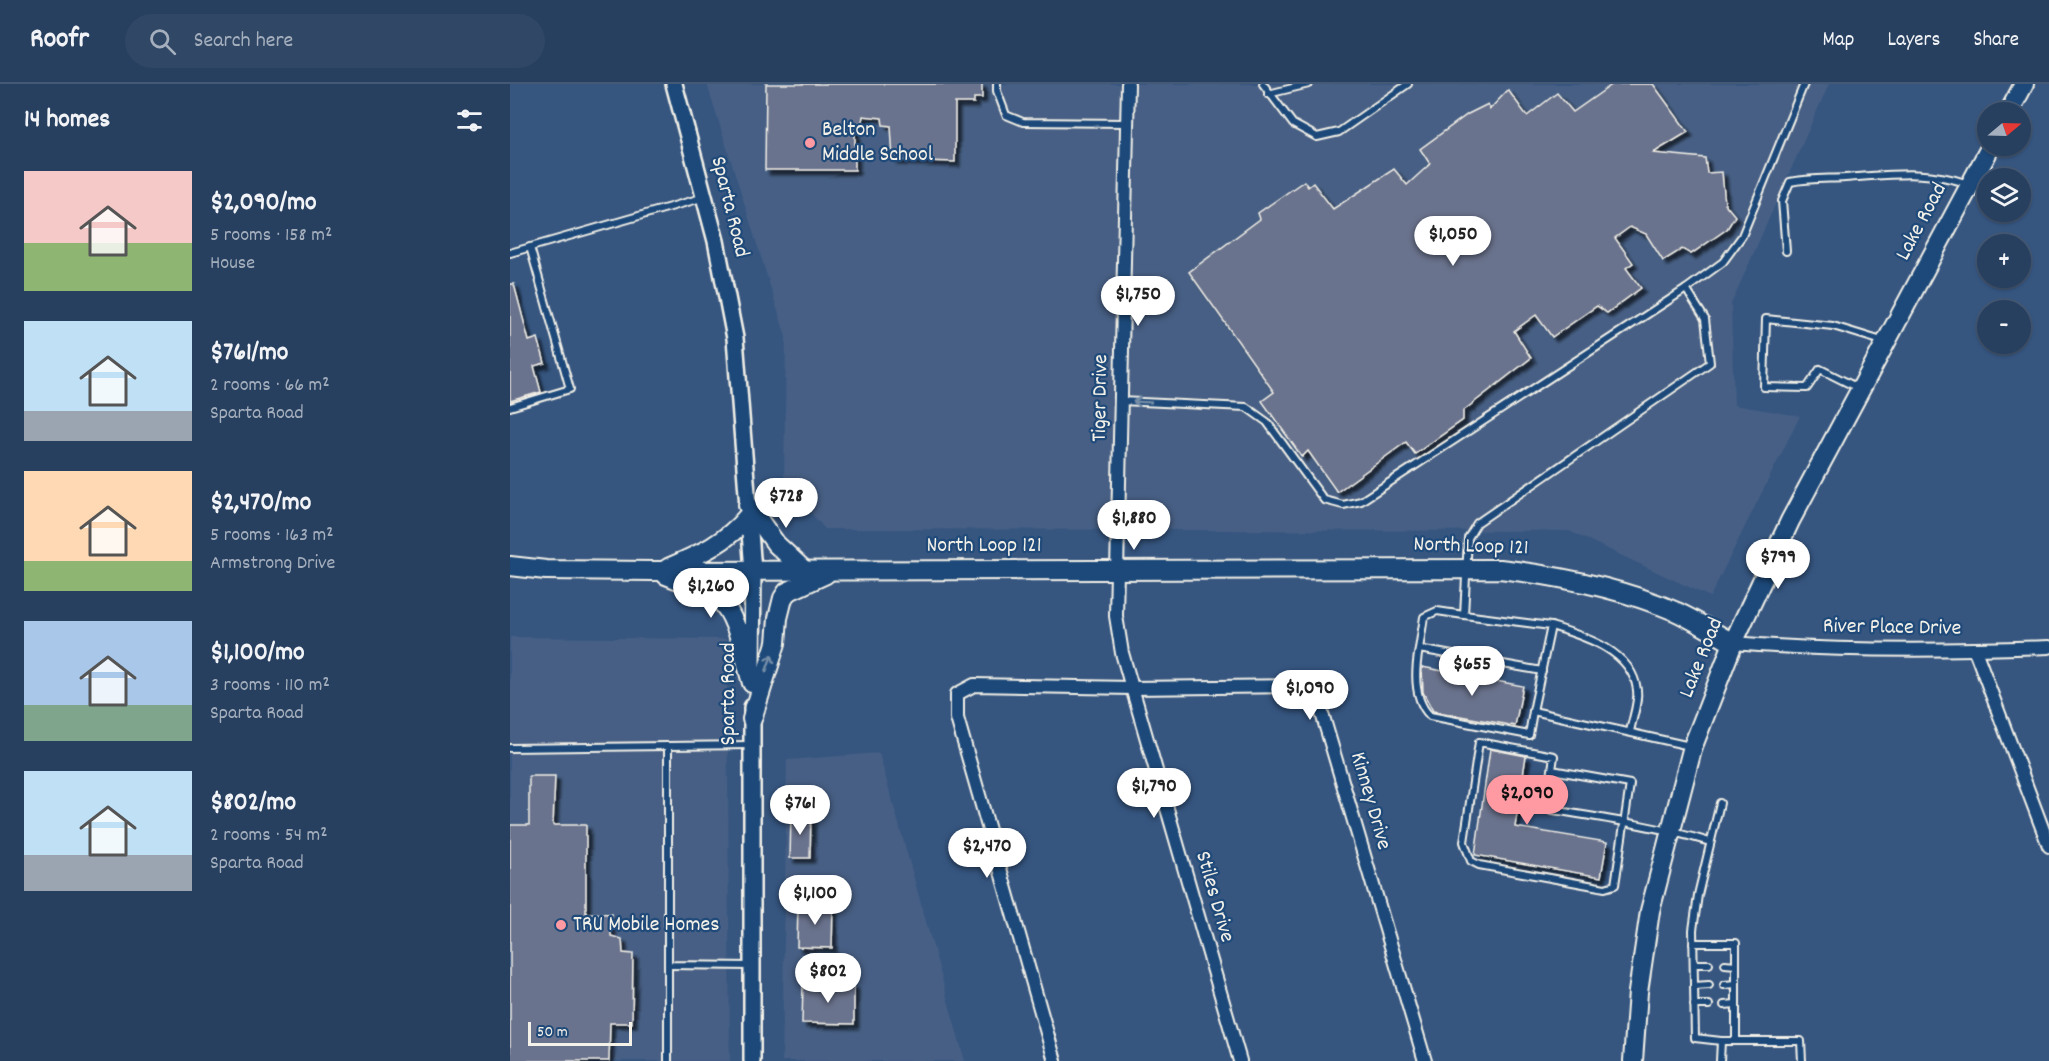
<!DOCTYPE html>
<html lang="en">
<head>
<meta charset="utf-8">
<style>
  :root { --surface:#284060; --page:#304766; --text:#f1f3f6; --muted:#a5afbd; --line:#445975; --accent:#ff9aa2 }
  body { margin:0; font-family:Dekko,sans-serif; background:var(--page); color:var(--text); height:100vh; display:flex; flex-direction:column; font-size:22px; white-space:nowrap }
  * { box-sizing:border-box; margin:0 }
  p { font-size:20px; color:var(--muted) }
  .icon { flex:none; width:33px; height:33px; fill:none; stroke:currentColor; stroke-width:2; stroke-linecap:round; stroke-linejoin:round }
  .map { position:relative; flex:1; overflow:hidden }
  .panel { display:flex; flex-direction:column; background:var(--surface); width:510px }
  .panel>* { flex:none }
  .needle { width:39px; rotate:71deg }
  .buttons { position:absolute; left:1467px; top:18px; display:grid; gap:12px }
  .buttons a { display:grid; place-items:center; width:54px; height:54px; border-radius:50%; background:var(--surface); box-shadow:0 2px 4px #0004,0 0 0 2px var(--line); font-size:30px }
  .scale { position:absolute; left:18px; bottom:15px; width:104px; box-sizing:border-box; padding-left:6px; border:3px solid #f4f1e8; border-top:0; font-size:16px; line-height:21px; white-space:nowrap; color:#f4f1e8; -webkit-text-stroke:4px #1f4a7a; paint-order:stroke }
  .price { position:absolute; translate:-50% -51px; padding:0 14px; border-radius:21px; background:#fff; color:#222; font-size:20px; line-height:39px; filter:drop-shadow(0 2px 3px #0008) }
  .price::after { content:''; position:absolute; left:50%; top:36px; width:18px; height:14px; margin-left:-9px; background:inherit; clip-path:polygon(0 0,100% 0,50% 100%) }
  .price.active { background:var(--accent); color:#111 }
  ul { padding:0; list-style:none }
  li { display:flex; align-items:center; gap:18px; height:150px; padding:0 24px }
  li span { display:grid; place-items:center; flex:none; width:168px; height:120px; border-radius:0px; color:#555 }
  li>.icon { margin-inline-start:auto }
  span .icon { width:72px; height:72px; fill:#fffc; stroke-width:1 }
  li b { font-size:26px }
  h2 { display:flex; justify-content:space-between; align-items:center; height:72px; padding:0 24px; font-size:26px }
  header { display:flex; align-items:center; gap:36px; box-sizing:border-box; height:84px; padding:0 30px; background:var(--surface); border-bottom:2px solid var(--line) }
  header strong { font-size:28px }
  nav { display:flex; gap:33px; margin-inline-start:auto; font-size:21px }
  .search { width:420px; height:54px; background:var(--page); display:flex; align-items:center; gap:15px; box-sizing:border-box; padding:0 21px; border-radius:33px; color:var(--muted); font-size:22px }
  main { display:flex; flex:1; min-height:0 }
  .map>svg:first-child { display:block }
</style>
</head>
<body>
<header>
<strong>Roofr</strong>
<div class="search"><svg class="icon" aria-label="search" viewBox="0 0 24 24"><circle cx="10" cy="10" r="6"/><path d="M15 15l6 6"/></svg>Search here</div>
<nav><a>Map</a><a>Layers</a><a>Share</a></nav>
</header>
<main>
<section class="panel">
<h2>14 homes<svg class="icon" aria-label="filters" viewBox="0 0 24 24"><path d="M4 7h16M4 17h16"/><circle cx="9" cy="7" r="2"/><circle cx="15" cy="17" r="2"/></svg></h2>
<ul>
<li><span style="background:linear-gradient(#f6c9c9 60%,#8fb573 0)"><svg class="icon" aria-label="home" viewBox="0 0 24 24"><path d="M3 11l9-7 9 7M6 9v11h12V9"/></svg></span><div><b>$2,090/mo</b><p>5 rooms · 158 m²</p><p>House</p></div></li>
<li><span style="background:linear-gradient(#bfe0f5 75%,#9aa5b1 0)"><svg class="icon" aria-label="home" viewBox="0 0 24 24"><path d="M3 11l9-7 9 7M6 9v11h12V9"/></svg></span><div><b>$761/mo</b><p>2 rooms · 66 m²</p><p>Sparta Road</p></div></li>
<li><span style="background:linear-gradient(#ffd9b3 75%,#8fb573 0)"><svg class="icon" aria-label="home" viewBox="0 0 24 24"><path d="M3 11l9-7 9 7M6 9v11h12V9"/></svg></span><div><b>$2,470/mo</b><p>5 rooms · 163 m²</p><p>Armstrong Drive</p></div></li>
<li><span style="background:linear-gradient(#a9c7e8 70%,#7fa58c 0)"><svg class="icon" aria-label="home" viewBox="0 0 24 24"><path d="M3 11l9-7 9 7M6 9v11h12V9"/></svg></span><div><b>$1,100/mo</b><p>3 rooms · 110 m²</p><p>Sparta Road</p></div></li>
<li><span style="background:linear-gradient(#bfe0f5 70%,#9aa5b1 0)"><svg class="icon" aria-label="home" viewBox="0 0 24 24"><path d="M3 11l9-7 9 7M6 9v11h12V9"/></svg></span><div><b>$802/mo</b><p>2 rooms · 54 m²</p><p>Sparta Road</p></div></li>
</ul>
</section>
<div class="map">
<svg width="1539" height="977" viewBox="0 0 1539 977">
  <defs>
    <filter id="shadow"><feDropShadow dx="4.5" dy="4.5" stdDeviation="1.5" flood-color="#0009"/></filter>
  </defs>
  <rect width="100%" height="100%" fill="#365680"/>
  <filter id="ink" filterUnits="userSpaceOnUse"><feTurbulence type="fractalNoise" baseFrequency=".0167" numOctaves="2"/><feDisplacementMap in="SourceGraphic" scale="12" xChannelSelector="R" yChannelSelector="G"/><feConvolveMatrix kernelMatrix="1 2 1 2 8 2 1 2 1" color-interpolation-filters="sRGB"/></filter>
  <g filter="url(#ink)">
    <g fill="#465f84">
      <polygon points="197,0 1319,0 1221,220 1224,321 1290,332 1200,513 1059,447 315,445 274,399 276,253"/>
      <polygon points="0,553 217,555 220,977 0,977"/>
      <polygon points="369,669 455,977 272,977 277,676"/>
    </g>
    <g fill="#6b738d" stroke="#f4f1e8" stroke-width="1.5" filter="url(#shadow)">
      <polygon points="256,0 472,0 472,14 464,14 464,19 445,19 445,78 383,76 381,42 373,41 372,34 353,32 352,39 345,40 345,86 255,86"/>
      <polygon points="1103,0 1143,0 1178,48 1143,69 1195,74 1197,89 1212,88 1215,120 1225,132 1217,145 1181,170 1172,165 1153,177 1136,150 1120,143 1105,154 1123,179 1116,184 1131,204 1097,229 1087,222 1042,253 1026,231 1004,247 1021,274 953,327 953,336 905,370 896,358 827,408 798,367 792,373 752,317 764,308 679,188 750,135 748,129 794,97 798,103 803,99 823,125 884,85 897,101 920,80 910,65 958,30 978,20 980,25 998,6 1017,32 1047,9 1063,28"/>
      <polygon points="0,200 4,200 19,257 28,254 35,279 24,282 31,308 0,317"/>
      <polygon points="912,583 1013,602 1005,642 923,627 913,608"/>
      <polygon points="980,665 1016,672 1005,743 1097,758 1091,793 965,771"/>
      <polygon points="19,692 45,692 43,741 76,741 76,829 102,830 101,852 112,855 113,869 123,870 122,939 100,939 99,977 0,977 0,741 19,741"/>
      <polygon points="281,730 301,730 300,774 280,774"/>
      <polygon points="288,820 323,820 322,864 287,863"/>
      <polygon points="293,901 344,901 344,940 292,939"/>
    </g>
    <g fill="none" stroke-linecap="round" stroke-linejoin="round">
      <defs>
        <g id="service">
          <polyline points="487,0 487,7 496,31 513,38 617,39"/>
          <polyline points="753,0 783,40 807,53 829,48 898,0"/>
          <polyline points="758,10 799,0"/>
          <path d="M 1276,167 L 1272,117 L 1280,98 C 1299,94 1316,95 1335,94 C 1380,91 1416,85 1459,100"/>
          <polyline points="0,169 195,113"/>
          <polyline points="1176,205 1195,235 1200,279 967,439 958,454 954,531 1041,542 1023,627 1180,662"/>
          <polyline points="1348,304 1310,285 1297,304 1254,303 1256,235 1323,242 1372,257"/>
          <polyline points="611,317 736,323 757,338 814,416 833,421 851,417 1176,205 1213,178 1232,152 1294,0"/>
          <polyline points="0,323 60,305 20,163"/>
          <polyline points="954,531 927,527 914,533 909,565 1032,587"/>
          <path d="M 1041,542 C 1073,552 1122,566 1127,606 C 1129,619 1122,635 1120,648"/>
          <path d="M 909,565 C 905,586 903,615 920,632 L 1019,651 L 1023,627"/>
          <polyline points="0,664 158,662"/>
          <path d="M 1042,686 L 1044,672 L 969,658 L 954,758 L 961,777 L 969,781 L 1095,804 L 1105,801 L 1120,700 L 1042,686 L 1037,725 C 1092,734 1147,742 1200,758"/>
          <polyline points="1210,719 1188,811 1183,846 1185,954 1211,957"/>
          <polyline points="1183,859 1226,859 1226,957"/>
          <polyline points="1184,880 1199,880"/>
          <polyline points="1215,880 1226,881"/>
          <polyline points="158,881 158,977"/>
          <polyline points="241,882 158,881 158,662 241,661"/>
          <polyline points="1214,901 1226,900"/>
          <polyline points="1184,902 1199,901"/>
          <polyline points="1184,921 1199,921"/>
          <polyline points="1214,921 1226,920"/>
          <polyline points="1210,977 1211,957 1291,957 1292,977"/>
        </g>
        <g id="minor">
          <polyline points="618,0 606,532 612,569 730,977"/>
          <path d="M 1223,559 C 1328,568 1434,567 1539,563"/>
          <polyline points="1465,566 1539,762"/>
          <polyline points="545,977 447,634 447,610 464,601 622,604 791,602 806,609 915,977"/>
        </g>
        <g id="tertiary">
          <polyline points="164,0 206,157 225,254 243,487 242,584"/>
          <polyline points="242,623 242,977"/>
        </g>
        <g id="secondary">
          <polyline points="1499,28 1514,0"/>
          <polyline points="238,421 266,460 295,487"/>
          <path d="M 0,482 L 36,486 L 143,487 L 990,485 C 1050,492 1111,504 1167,528 C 1186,537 1205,549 1223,559"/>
          <path d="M 158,484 C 190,470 216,459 238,432"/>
          <path d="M 156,491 C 173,498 191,503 207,514 C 227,528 235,576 242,599"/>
          <polyline points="242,635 266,559 268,534 273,514 277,508 316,490"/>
          <polyline points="1123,977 1128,908 1140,827 1183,662 1223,559 1280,437 1481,62"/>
        </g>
      </defs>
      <use href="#service" stroke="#f4f1e8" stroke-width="10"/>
      <use href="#minor" stroke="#f4f1e8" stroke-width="16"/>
      <use href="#tertiary" stroke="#f4f1e8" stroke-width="20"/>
      <use href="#secondary" stroke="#f4f1e8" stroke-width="22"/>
      <use href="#service" stroke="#1f4a7a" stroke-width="6"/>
      <use href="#minor" stroke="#1f4a7a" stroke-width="12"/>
      <use href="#tertiary" stroke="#1f4a7a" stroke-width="15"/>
      <use href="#secondary" stroke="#1f4a7a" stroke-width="18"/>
    </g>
    <defs><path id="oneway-shaft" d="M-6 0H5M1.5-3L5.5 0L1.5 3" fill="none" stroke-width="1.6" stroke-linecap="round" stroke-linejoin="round" transform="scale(1.5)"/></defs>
    <g stroke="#748da6">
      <use href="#oneway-shaft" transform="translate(632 318) rotate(-177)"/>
      <use href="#oneway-shaft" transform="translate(259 579) rotate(-71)"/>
    </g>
  </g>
  <g fill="#ff9aa2" stroke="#1f4a7a" stroke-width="2">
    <circle cx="300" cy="59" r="6"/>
    <circle cx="51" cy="841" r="6"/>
  </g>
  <g text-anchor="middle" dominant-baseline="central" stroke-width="4.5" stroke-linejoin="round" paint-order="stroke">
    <g font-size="22" fill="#f4f1e8" stroke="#1f4a7a" text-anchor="start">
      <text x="312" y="46">Belton<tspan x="312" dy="25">Middle School</tspan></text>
      <text x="63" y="841">TRU Mobile Homes</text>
    </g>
    <g font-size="22" fill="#f4f1e8" stroke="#1f4a7a">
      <text transform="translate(219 123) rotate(76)">Sparta Road</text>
      <text transform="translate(1412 138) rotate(-62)">Lake Road</text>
      <text transform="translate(591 314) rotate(-89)">Tiger Drive</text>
      <text x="474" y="462">North Loop 121</text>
      <text transform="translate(961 463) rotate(2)">North Loop 121</text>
      <text transform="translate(1382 544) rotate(1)">River Place Drive</text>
      <text transform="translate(1192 574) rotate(-68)">Lake Road</text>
      <text transform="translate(219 610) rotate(-90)">Sparta Road</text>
      <text transform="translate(860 717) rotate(74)">Kinney Drive</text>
      <text transform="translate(704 813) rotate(74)">Stiles Drive</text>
    </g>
  </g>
</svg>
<div class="buttons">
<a><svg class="needle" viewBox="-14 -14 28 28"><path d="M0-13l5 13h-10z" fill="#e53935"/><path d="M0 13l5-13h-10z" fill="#a5afbd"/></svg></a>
<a><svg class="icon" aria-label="layers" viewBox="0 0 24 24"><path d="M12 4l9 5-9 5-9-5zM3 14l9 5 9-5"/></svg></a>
<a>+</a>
<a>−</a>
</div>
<div class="scale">50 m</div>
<b class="price" style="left:943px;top:183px">$1,050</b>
<b class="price" style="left:628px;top:243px">$1,750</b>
<b class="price" style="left:276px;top:445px">$728</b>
<b class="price" style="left:624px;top:467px">$1,880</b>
<b class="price" style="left:1268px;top:506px">$799</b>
<b class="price" style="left:201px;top:535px">$1,260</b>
<b class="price" style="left:962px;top:613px">$655</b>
<b class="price" style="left:800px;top:637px">$1,090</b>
<b class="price" style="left:644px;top:735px">$1,790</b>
<b class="price active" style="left:1017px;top:742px">$2,090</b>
<b class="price" style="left:290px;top:752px">$761</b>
<b class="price" style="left:477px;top:795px">$2,470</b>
<b class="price" style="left:305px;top:842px">$1,100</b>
<b class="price" style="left:318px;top:920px">$802</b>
</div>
</main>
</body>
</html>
